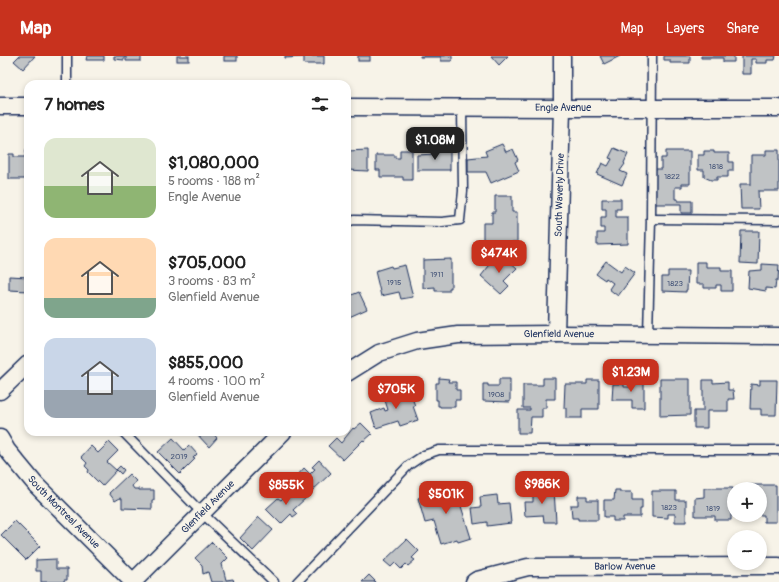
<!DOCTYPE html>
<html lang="en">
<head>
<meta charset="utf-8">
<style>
  :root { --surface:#fff; --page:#f6f6f6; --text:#222; --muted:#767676; --accent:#c8321e }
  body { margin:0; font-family:Pangolin,sans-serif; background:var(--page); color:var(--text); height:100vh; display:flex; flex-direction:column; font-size:15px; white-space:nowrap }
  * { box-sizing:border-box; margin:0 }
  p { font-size:13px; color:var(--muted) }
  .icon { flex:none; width:22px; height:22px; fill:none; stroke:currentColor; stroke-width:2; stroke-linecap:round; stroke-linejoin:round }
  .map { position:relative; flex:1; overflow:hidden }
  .side { position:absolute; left:24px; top:24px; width:327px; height:356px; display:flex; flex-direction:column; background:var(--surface); border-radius:12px; box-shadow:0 2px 6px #0003 }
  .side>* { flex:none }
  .fabs { position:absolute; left:727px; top:426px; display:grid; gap:8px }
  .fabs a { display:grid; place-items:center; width:40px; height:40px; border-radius:50%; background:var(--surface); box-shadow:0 2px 6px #0003; font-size:20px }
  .price { position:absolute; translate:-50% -34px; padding:0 9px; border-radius:8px; background:var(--accent); color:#fff; font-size:13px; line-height:26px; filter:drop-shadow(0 1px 2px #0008) }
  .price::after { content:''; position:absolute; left:50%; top:24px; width:12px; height:9px; margin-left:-6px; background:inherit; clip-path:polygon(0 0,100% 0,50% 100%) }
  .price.selected { background:#222; color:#fff }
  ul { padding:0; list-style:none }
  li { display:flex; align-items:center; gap:12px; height:100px; padding:0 20px }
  li span { display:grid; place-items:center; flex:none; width:112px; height:80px; border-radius:12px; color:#555 }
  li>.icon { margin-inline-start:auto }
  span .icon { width:48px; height:48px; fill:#fffc; stroke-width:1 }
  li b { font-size:17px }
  h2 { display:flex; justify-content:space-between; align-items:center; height:48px; padding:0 20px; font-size:17px }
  header { display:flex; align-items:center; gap:24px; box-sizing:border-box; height:56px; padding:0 20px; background:var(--accent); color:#fff }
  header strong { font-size:19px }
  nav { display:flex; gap:22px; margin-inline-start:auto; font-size:14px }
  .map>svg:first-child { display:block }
</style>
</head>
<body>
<header>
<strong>Map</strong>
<nav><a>Map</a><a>Layers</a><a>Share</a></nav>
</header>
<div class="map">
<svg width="779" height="526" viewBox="0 0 779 526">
  <rect width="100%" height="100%" fill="#f7f3e8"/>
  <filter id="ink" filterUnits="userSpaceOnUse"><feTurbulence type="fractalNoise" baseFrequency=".025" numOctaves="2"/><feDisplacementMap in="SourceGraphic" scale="8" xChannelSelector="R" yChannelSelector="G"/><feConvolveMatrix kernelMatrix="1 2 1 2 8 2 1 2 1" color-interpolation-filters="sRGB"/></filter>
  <g filter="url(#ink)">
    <g fill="#c0c3c5" stroke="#1b2f5e">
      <polygon points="19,0 35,0 23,13 14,5"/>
      <polygon points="87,0 104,0 104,4 86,4"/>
      <polygon points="114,0 141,0 141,5 126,5 126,1 124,1 124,4 114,3"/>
      <rect x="177" y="0" width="12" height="5"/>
      <rect x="224" y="0" width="13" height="5"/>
      <polygon points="285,0 324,0 324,8 304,8 304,1 285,2"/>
      <rect x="358" y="0" width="12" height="5"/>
      <polygon points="420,0 452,0 452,5 441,5 441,1 420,1"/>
      <polygon points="491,0 508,0 499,9"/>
      <polygon points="600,0 620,0 604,8"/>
      <polygon points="664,0 690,0 690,7 670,7 670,4 664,4"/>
      <polygon points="701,0 734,0 734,6 723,6 723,2 701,2"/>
      <polygon points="742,0 776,0 775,4 767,4 767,7 756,7 756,3 751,3 751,18 742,18"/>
      <polygon points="502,88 506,96 513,93 518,104 515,106 519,115 491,127 486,116 468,116 468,102 487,100 485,95"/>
      <polygon points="614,92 628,98 624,107 625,108 620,115 627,118 622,129 597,118 602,107 608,110 612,103 609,102"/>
      <polygon points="26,93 28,93 28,113 25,113 25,123 9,123 9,98 14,98 14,101 25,101"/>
      <polygon points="368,94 368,115 347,114 347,95"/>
      <polygon points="400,94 412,94 412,124 403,124 403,121 380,121 380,114 376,114 376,99 395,99 395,102 400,102"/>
      <polygon points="435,94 450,94 450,114 417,114 417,99 435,98"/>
      <polygon points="766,94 779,94 779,135 758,135 759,153 741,153 740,128 751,128 751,99 766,99"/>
      <polygon points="666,95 690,95 690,128 682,128 682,131 675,131 675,143 678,143 678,145 692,145 692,157 681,157 681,148 655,148 655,113 661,113 661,102 666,102"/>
      <polygon points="704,95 714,95 714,97 729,97 729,106 733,106 733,115 728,115 728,121 717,121 717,124 711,124 704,121 704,114 698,114 698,99 704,99"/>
      <polygon points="495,140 512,140 512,156 517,156 517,186 512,186 512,196 502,196 502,186 483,186 483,167 492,167 492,156 495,156"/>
      <polygon points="602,143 621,143 621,153 616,153 616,161 628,161 628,188 597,189 597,177 604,177 604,172 601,172 601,161 606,161 606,153 602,153"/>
      <polygon points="741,175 759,175 758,208 740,207"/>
      <polygon points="497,200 504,207 507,203 517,212 504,225 509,230 501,238 481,220"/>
      <polygon points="451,203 451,232 449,232 449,235 435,235 435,231 423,232 423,204"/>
      <polygon points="606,205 621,216 625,210 635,217 618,240 609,233 613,227 606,222 605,224 596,218"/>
      <polygon points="696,206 706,206 706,211 721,211 721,215 732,215 732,235 721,235 721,229 716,229 716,232 704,232 704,228 696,228"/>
      <polygon points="762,208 779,209 778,224 776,224 775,233 766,232 766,235 748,232 749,215 762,214"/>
      <polygon points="405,209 413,241 401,243 399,236 381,240 375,215 391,210 392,212"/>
      <polygon points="668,215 688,215 687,234 686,234 686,236 662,235 662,221 668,221"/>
      <polygon points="9,220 28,221 28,235 9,234"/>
      <polygon points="359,236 367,253 347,262 347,241"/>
      <polygon points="439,322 449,323 448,326 456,326 456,334 460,334 460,344 455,344 455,351 440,351 440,350 438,350 438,344 436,344 436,327 439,327"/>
      <polygon points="543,322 555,322 555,343 546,343 546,352 542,352 542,361 531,361 530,377 518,377 518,354 530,354 530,352 523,352 523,329 543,329"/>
      <polygon points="499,323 510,323 510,346 483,345 483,328 488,328 488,330 499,330"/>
      <polygon points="632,323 644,324 644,352 632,352 632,344 612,344 613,328 624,328 624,331 632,331"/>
      <polygon points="660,323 690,323 690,359 660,360"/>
      <polygon points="587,324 599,324 599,353 582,353 582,362 566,362 566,352 564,352 565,328 587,328"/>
      <polygon points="703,324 713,324 713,327 728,326 728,334 733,334 734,343 728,343 728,355 707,355 707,372 694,372 694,355 703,355"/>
      <polygon points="760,324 777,324 776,359 761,359 761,353 750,353 751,328 760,329"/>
      <polygon points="409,333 415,350 413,350 418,364 400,370 398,365 376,372 371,357 384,352 385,355 388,354 384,341"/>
      <polygon points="361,367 372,378 364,385 363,384 343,404 328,390 336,382 341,387 353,372 354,373"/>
      <polygon points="195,376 214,376 213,377 217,382 209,391"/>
      <polygon points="173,382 184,394 189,389 197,398 193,402 195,403 180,418 158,396"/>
      <polygon points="109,386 118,395 107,406 116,414 120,410 124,414 121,418 117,414 102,430 88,416 89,414 85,410 87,407 81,401 91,390 98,397"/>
      <polygon points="319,404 331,417 311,436 296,421 304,412 310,418 315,413 312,411"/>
      <polygon points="129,418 136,425 132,430 134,433 139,433 139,434 154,434 154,444 152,444 152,453 122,452 122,443 120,442 115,445 109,437"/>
      <polygon points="745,429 776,429 776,466 764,466 764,459 760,459 760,433 745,433"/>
      <polygon points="455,431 471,482 458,486 457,483 441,488 434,465 425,467 418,442"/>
      <polygon points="298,432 307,441 293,454 297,458 293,461 291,458 281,468 266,453 278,442 281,444 288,437 290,439"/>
      <polygon points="704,432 733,432 733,445 731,445 731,464 715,464 715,460 695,460 695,442 704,441"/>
      <polygon points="554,433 556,466 544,466 543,459 525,460 524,446 533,446 533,435"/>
      <polygon points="615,434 620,434 620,436 632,436 632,444 642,444 642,453 640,453 640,461 623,461 623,465 613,465 613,461 604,461 604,444 614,444"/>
      <polygon points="652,435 676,435 676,444 686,444 686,466 675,466 675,458 668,458 668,462 652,461"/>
      <polygon points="497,439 498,448 509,447 511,467 487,470 487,466 474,468 472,452 481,451 480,441"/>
      <polygon points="578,440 587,440 587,444 598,444 598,464 578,464 578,462 572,462 571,449 578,449"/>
      <polygon points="259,461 273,474 253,495 240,482"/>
      <polygon points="15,465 40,490 26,504 1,479"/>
      <polygon points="407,483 419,495 412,502 415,504 408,510 406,508 401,513 395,507 391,511 384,505"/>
      <polygon points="212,486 228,502 222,508 226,524 233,523 234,526 211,526 208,516 203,518 202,509 195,502"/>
      <polygon points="56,503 56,513 67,513 67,524 64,524 64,526 41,526 41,515 36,515 36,504"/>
      <polygon points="369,519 376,526 362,526"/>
    </g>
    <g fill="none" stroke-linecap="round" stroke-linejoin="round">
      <defs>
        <g id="lane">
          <polyline points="67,0 67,28"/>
          <polyline points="651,163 779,164"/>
          <polyline points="347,166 354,164 442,166 460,164 463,135 462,52"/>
          <polyline points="648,279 651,163 652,0"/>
          <polyline points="123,376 202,457 274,526"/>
          <polyline points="297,526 409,409 424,399 439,394 779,394"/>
        </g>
        <g id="street">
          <polyline points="0,50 28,50"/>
          <path id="s1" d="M 347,51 L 562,52 L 779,52"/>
          <path id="s2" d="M 556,278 L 562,52 L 562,0"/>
          <path id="s3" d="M 347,317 L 379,297 L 417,285 L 458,279 L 556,278 L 779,280"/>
          <polyline points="0,335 28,308"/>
          <path id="s4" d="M 0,382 L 7,394 L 36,429 L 133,526"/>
          <path id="s5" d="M 133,526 L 283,376"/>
          <path id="s6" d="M 474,526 L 477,524 L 528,511 L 779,510"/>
        </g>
      </defs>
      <use href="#lane" stroke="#1b2f5e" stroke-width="11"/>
      <use href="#street" stroke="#1b2f5e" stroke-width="19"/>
      <use href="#lane" stroke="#f7f3e8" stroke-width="8"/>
      <use href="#street" stroke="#f7f3e8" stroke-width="16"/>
    </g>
  </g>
  <g text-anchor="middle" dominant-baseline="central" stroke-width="4" stroke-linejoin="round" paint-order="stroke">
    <g font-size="8" fill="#445478">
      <text x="716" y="110">1818</text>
      <text x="672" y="120">1822</text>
      <text x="437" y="218">1911</text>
      <text x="394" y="226">1915</text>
      <text x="675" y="227">1823</text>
      <text x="496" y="338">1908</text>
      <text x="179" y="400">2019</text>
      <text x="669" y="451">1823</text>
      <text x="713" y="452">1819</text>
    </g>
    <g font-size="10" fill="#1b2f5e" stroke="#f7f3e8">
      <text stroke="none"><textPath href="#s1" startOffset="216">Engle Avenue</textPath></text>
      <text stroke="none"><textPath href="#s2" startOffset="139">South Waverly Drive</textPath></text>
      <text stroke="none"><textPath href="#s3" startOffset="220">Glenfield Avenue</textPath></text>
      <text stroke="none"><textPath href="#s5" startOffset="106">Glenfield Avenue</textPath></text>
      <text stroke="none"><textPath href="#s4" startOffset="98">South Montreal Avenue</textPath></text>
      <text stroke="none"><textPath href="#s6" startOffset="153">Barlow Avenue</textPath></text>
    </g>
  </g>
</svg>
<div class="fabs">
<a>+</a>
<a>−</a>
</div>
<b class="price selected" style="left:435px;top:105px">$1.08M</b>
<b class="price" style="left:499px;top:218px">$474K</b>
<b class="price" style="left:631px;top:337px">$1.23M</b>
<b class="price" style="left:396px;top:354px">$705K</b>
<b class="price" style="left:542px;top:449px">$986K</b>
<b class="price" style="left:286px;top:450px">$855K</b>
<b class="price" style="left:446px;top:459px">$501K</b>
<section class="side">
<h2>7 homes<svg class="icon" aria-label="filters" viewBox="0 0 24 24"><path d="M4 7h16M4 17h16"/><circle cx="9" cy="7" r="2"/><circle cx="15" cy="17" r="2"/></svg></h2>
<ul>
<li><span style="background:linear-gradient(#dfe7d0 60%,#8fb573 0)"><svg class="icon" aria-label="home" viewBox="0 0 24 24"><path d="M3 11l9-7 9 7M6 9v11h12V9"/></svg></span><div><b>$1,080,000</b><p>5 rooms · 188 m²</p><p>Engle Avenue</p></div></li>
<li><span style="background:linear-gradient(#ffd9b3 75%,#7fa58c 0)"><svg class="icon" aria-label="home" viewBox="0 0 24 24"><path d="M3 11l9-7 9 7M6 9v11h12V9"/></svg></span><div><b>$705,000</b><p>3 rooms · 83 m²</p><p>Glenfield Avenue</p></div></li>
<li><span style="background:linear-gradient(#c9d6e8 65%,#9aa5b1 0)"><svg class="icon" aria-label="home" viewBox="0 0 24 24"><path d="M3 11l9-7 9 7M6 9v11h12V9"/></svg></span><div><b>$855,000</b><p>4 rooms · 100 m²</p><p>Glenfield Avenue</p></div></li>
</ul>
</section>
</div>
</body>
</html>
